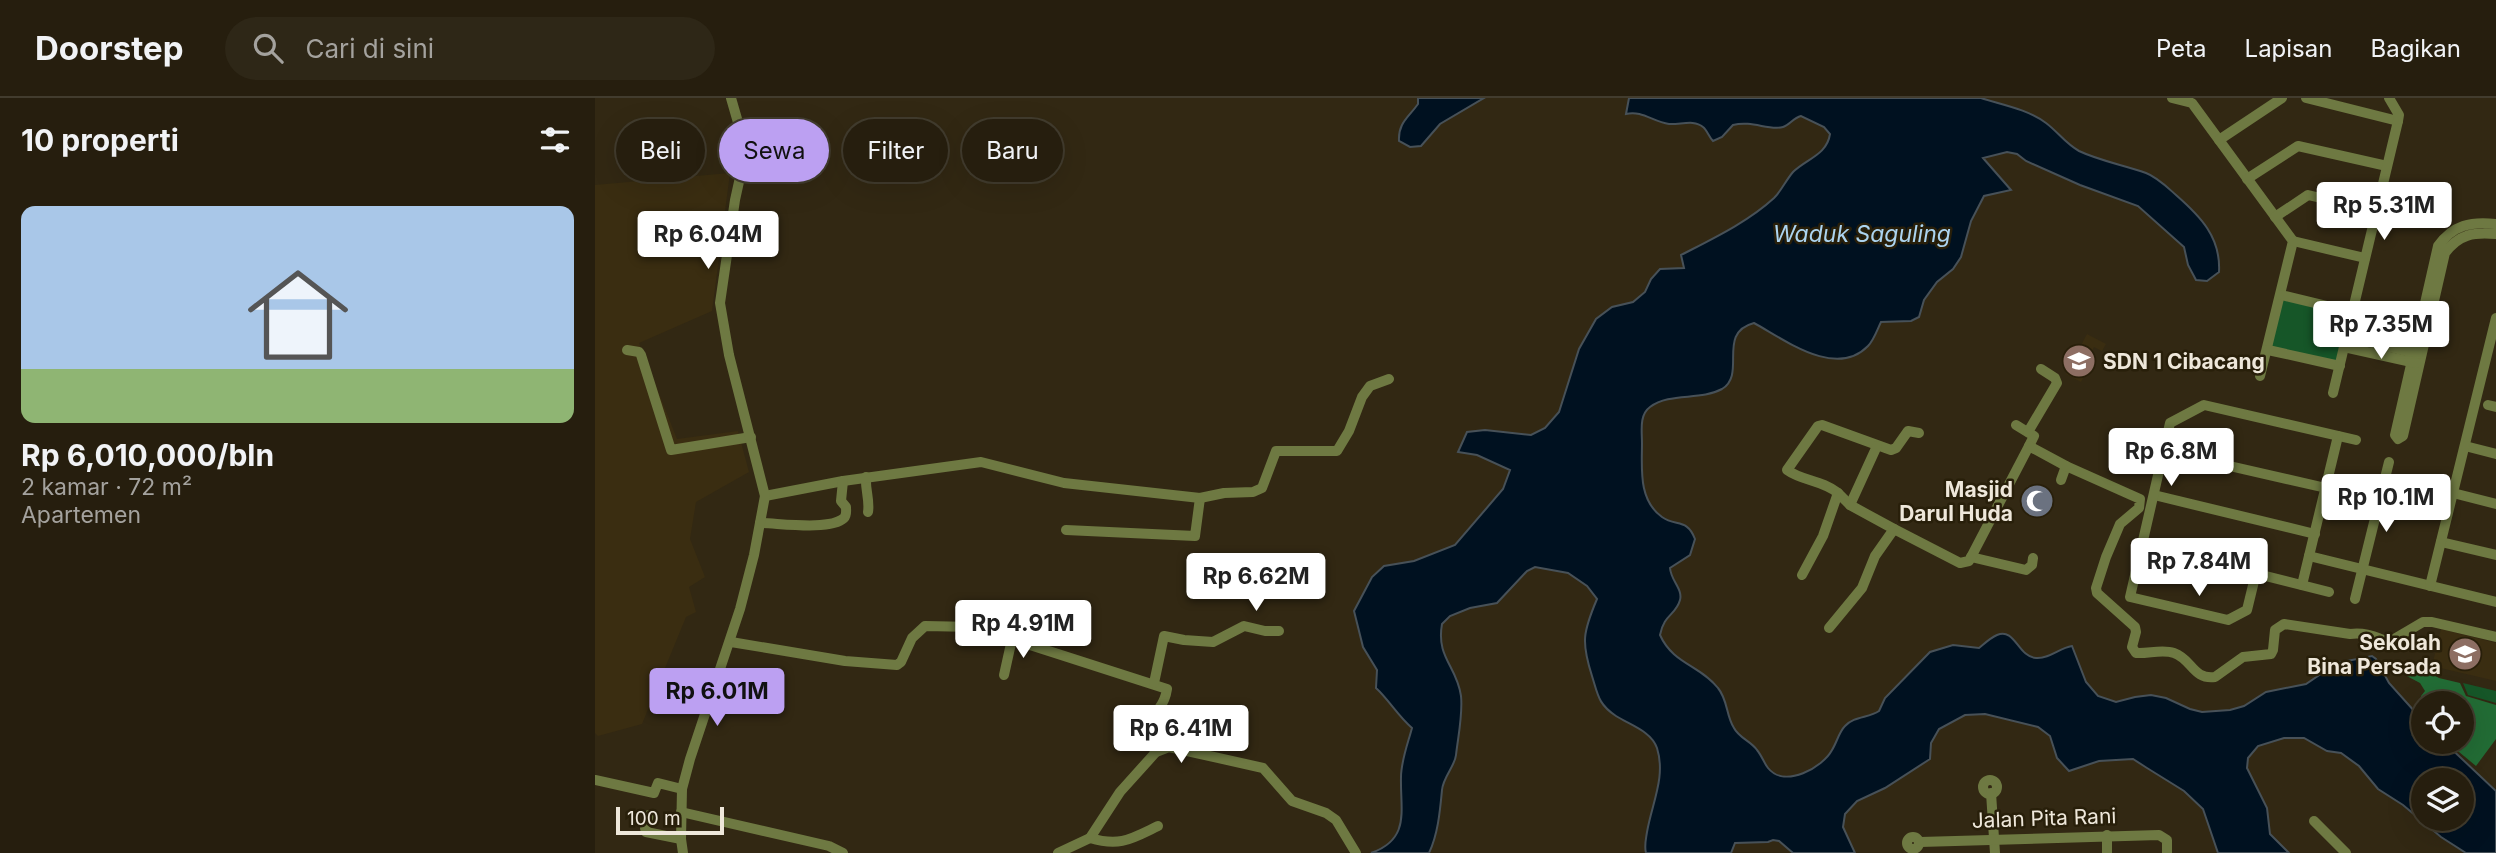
<!DOCTYPE html>
<html lang="id">
<head>
<meta charset="utf-8">
<style>
  :root { --surface:#261e0e; --page:#2e2717; --text:#f1f3f6; --muted:#a4a29e; --line:#423c2e; --accent:#bca0f2 }
  body { margin:0; font-family:Inter,sans-serif; background:var(--page); color:var(--text); height:100vh; display:flex; flex-direction:column; font-size:26px; white-space:nowrap }
  * { box-sizing:border-box; margin:0 }
  p { font-size:23px; color:var(--muted) }
  .icon { flex:none; width:38px; height:38px; fill:none; stroke:currentColor; stroke-width:2; stroke-linecap:round; stroke-linejoin:round }
  .map { position:relative; flex:1; overflow:hidden }
  .side { display:flex; flex-direction:column; background:var(--surface); width:595px }
  .side>* { flex:none }
  .guide { position:absolute; left:21px; top:21px; width:665px; height:63px; display:flex; gap:14px }
  .tools { position:absolute; left:1816px; top:593px; display:grid; gap:14px }
  .tools a { display:grid; place-items:center; width:63px; height:63px; border-radius:50%; background:var(--surface); box-shadow:0 7px 28px #0002,0 0 0 2px var(--line); font-size:35px }
  .scale { position:absolute; left:21px; bottom:18px; width:108px; box-sizing:border-box; padding-left:7px; border:4px solid #eee7da; border-top:0; font-size:19px; line-height:24px; white-space:nowrap; color:#eee7da; -webkit-text-stroke:5px #281f0a; paint-order:stroke }
  .price { position:absolute; translate:-50% -60px; padding:0 16px; border-radius:7px; background:#fff; color:#222; font-size:23px; line-height:46px; filter:drop-shadow(0 2px 4px #0008) }
  .price::after { content:''; position:absolute; left:50%; top:42px; width:21px; height:16px; margin-left:-10px; background:inherit; clip-path:polygon(0 0,100% 0,50% 100%) }
  .price.on { background:var(--accent); color:#111 }
  ul { padding:0; list-style:none }
  li { display:grid; align-content:center; gap:14px; height:371px; padding:0 21px }
  li+li { border-top:2px solid var(--line) }
  li span { display:grid; place-items:center; height:217px; border-radius:14px; color:#555 }
  li>.icon { margin-inline-start:auto }
  span .icon { width:126px; height:126px; fill:#fffc; stroke-width:1 }
  li b { font-size:30px }
  h2 { display:flex; justify-content:space-between; align-items:center; height:84px; padding:0 21px; font-size:30px }
  .tag { padding:0 24px; border-radius:32px; background:var(--surface); box-shadow:0 7px 28px #0002,0 0 0 2px var(--line); font-size:24px; line-height:63px }
  .tag.on { background:var(--accent); color:#111 }
  header { display:flex; align-items:center; gap:42px; box-sizing:border-box; height:98px; padding:0 35px; background:var(--surface); border-bottom:2px solid var(--line) }
  header strong { font-size:33px }
  nav { display:flex; gap:38px; margin-inline-start:auto; font-size:24px }
  .search { width:490px; height:63px; background:var(--page); display:flex; align-items:center; gap:18px; box-sizing:border-box; padding:0 24px; border-radius:38px; color:var(--muted); font-size:26px }
  main { display:flex; flex:1; min-height:0 }
  .map>svg:first-child { display:block }
</style>
</head>
<body>
<header>
<strong>Doorstep</strong>
<div class="search"><svg class="icon" aria-label="search" viewBox="0 0 24 24"><circle cx="10" cy="10" r="6"/><path d="M15 15l6 6"/></svg>Cari di sini</div>
<nav><a>Peta</a><a>Lapisan</a><a>Bagikan</a></nav>
</header>
<main>
<section class="side">
<h2>10 properti<svg class="icon" aria-label="filters" viewBox="0 0 24 24"><path d="M4 7h16M4 17h16"/><circle cx="9" cy="7" r="2"/><circle cx="15" cy="17" r="2"/></svg></h2>
<ul>
<li><span style="background:linear-gradient(#a9c7e8 75%,#8fb573 0)"><svg class="icon" aria-label="home" viewBox="0 0 24 24"><path d="M3 11l9-7 9 7M6 9v11h12V9"/></svg></span><div><b>Rp 6,010,000/bln</b><p>2 kamar · 72 m²</p><p>Apartemen</p></div></li>
</ul>
</section>
<div class="map">
<svg width="1901" height="755" viewBox="0 0 1901 755">
  <rect width="100%" height="100%" fill="#322813"/>
  <g fill="#3a2d11">
    <polygon points="135,75 117,213 44,245 82,341 143,333 154,374 101,404 95,441 110,479 94,489 101,514 91,519 47,626 3,638 0,635 0,87"/>
    <polygon points="1492,236 1511,246 1507,253 1499,249 1486,273 1490,276 1486,284 1471,276"/>
    <polygon points="1846,531 1901,545 1901,583 1837,568"/>
  </g>
  <g fill="#165628">
    <polygon points="1687,202 1752,216 1741,264 1676,249"/>
    <polygon points="1868,585 1901,593 1901,605 1873,597"/>
  </g>
  <polygon fill="#226c35" points="1813,562 1844,580 1865,585 1871,598 1901,607 1901,641 1881,668 1852,644 1867,644 1867,606 1829,606 1829,621 1823,615 1826,598 1830,593 1825,585 1808,576 1806,570"/>
  <g fill="#001120" stroke="#475158" stroke-width="2" fill-rule="evenodd">
    <path d="M 823,0 L 889,0 L 845,26 L 826,48 L 815,49 L 804,43 C 803,25 813,20 823,6 Z"/>
    <path d="M 1034,0 L 1386,0 C 1408,7 1432,11 1451,25 C 1463,34 1471,46 1484,53 C 1505,63 1529,67 1551,75 C 1562,79 1572,89 1581,97 C 1605,118 1626,139 1624,174 L 1612,183 L 1601,182 L 1593,167 L 1589,149 L 1543,108 L 1485,87 L 1431,63 L 1422,56 L 1412,54 L 1388,60 L 1416,92 L 1389,98 L 1376,123 L 1366,159 L 1358,171 L 1342,184 L 1329,202 L 1324,219 L 1316,223 L 1286,224 C 1282,232 1279,242 1273,248 C 1241,281 1190,242 1159,225 C 1121,235 1152,276 1127,291 C 1105,303 1075,294 1055,309 C 1044,317 1047,333 1047,345 C 1047,370 1043,402 1067,419 C 1081,429 1092,420 1100,441 L 1095,457 L 1075,470 C 1076,483 1088,491 1085,502 C 1081,517 1069,516 1065,537 C 1078,566 1105,567 1123,590 C 1133,602 1131,618 1139,630 C 1144,640 1156,643 1162,652 C 1167,658 1169,665 1173,670 C 1190,691 1228,669 1237,652 C 1242,644 1244,634 1250,628 C 1259,618 1274,620 1284,613 L 1290,600 L 1335,554 L 1358,547 L 1384,550 C 1389,546 1395,540 1402,537 C 1420,529 1423,559 1441,560 C 1455,561 1464,550 1477,548 L 1491,584 L 1503,598 L 1521,604 L 1540,599 L 1556,597 L 1571,600 L 1595,611 L 1607,614 L 1635,612 L 1649,608 L 1671,594 L 1711,586 L 1742,565 L 1777,558 L 1781,561 L 1794,585 L 1829,624 L 1829,644 L 1849,644 L 1901,693 L 1901,755 L 1871,755 L 1846,739 L 1808,707 L 1783,691 L 1764,668 L 1746,655 L 1732,653 L 1709,640 L 1689,640 L 1663,648 L 1653,660 L 1652,670 L 1672,710 L 1675,736 L 1694,755 L 1623,755 L 1608,711 L 1589,693 L 1552,670 L 1538,661 L 1504,663 L 1474,673 L 1462,660 L 1455,638 L 1443,629 L 1390,616 L 1370,617 L 1344,631 L 1336,645 L 1335,661 L 1290,690 L 1262,703 L 1250,716 L 1248,729 L 1260,755 L 1198,755 L 1184,743 L 1178,742 L 1173,744 L 1140,745 L 1136,755 L 1051,755 C 1049,748 1051,741 1052,734 C 1057,705 1071,679 1062,650 C 1056,633 1035,627 1021,618 C 1003,606 1003,597 997,578 C 986,544 988,534 1002,501 L 992,488 L 973,475 L 940,469 L 932,473 L 902,505 L 875,510 L 855,518 L 847,526 C 841,560 862,568 866,598 C 868,616 863,639 861,657 C 860,668 848,679 847,692 C 845,713 843,736 834,755 L 776,755 C 816,741 805,712 806,679 C 806,663 813,645 817,630 C 803,618 794,602 781,590 L 782,572 L 768,549 L 759,513 L 777,479 L 789,468 L 819,463 L 860,447 L 908,391 L 915,372 L 882,357 L 863,354 L 872,334 L 890,332 L 936,337 L 950,330 L 964,314 L 984,251 L 1001,221 L 1017,209 L 1038,204 L 1050,194 L 1056,181 L 1065,171 L 1089,170 L 1086,157 C 1117,141 1153,124 1179,100 C 1187,92 1191,82 1198,74 C 1211,61 1232,57 1235,36 L 1229,29 L 1206,18 C 1198,20 1195,27 1188,29 C 1174,33 1157,22 1138,27 L 1127,39 L 1118,43 C 1114,39 1112,32 1108,29 C 1099,21 1085,27 1074,26 C 1058,24 1047,12 1031,16 ZM 1867,682 L 1867,721 L 1829,721 L 1829,682 Z"/>
  </g>
  <g fill="none" stroke-linecap="round" stroke-linejoin="round">
    <g stroke="#6e7942" stroke-width="10">
      <polyline points="1577,0 1597,5 1698,143 1665,278"/>
      <polyline points="1711,0 1803,23"/>
      <polyline points="1624,42 1687,0"/>
      <polyline points="1652,81 1703,48 1792,68"/>
      <polyline points="1680,119 1713,97 1781,113"/>
      <path d="M 1901,126 C 1876,123 1858,127 1843,148 L 1800,337 L 1803,341 L 1808,338 L 1850,155 C 1864,136 1879,134 1901,136"/>
      <polyline points="1698,143 1770,160"/>
      <polyline points="1686,197 1757,214"/>
      <polyline points="1752,239 1823,256"/>
      <polyline points="1749,249 1821,265"/>
      <polyline points="32,252 44,254 46,257 76,352 156,339"/>
      <polyline points="1673,252 1745,268"/>
      <polyline points="1738,295 1803,23 1804,17 1794,0"/>
      <polyline points="1893,307 1901,309"/>
      <polyline points="1421,327 1439,338 1434,348"/>
      <polyline points="1433,334 1462,285 1460,280 1446,271"/>
      <polyline points="1870,348 1901,356"/>
      <polyline points="1569,353 1731,390"/>
      <path d="M 271,379 C 270,392 275,402 273,414"/>
      <polyline points="1466,382 1471,368"/>
      <path d="M 1243,395 C 1227,382 1207,383 1192,372 L 1223,328 L 1227,327 L 1296,352 L 1301,350 L 1313,333 L 1324,335"/>
      <polyline points="1858,395 1901,406"/>
      <polyline points="1559,397 1720,436"/>
      <polyline points="170,398 248,383 386,364 469,385 605,400 600,438 471,432"/>
      <polyline points="605,400 629,395 658,394 667,390 681,353 742,353 754,333 767,299 775,288 794,281"/>
      <polyline points="1255,407 1282,348"/>
      <path d="M 165,425 C 183,425 235,433 249,420 C 252,417 251,413 251,409 L 246,403 L 248,383"/>
      <polyline points="1846,444 1901,457"/>
      <polyline points="1547,447 1734,494"/>
      <polyline points="1714,458 1901,504"/>
      <polyline points="1376,459 1431,472 1437,467 1438,460"/>
      <polyline points="1661,475 1652,512 1633,522 1535,499 1575,325 1609,307 1761,342"/>
      <polyline points="1207,477 1228,438 1243,395 1255,407 1299,431"/>
      <polyline points="1707,487 1743,338"/>
      <polyline points="1835,488 1901,220"/>
      <polyline points="1760,501 1794,364"/>
      <path d="M 1234,530 L 1267,490 L 1280,458 L 1299,431 L 1365,465 L 1374,463 L 1434,348 L 1471,368 L 1545,401 L 1544,410 L 1525,426 L 1511,459 L 1501,490 L 1502,495 L 1540,529 L 1541,534 L 1537,549 L 1541,555 C 1553,556 1567,551 1579,555 C 1597,561 1598,582 1620,579 L 1648,559 L 1676,556 L 1678,552 L 1680,532 L 1689,526 L 1755,536 C 1771,534 1780,539 1794,544 L 1828,524 L 1837,524 L 1901,539"/>
      <path d="M 136,544 L 250,563 L 302,567 L 306,564 L 317,540 L 330,528 L 379,529 L 572,591 C 569,611 557,617 544,629 L 561,654"/>
      <polyline points="409,577 417,541"/>
      <polyline points="559,585 569,538 589,542 618,544 649,528 670,533 684,533"/>
      <polyline points="0,682 59,695 63,685 87,691"/>
      <circle cx="1395" cy="689" r="7"/>
      <polyline points="1396,695 1400,755"/>
      <polyline points="86,714 234,748 248,755"/>
      <polyline points="54,717 50,730 51,734 86,741"/>
      <polyline points="1719,723 1751,755"/>
      <polyline points="1512,737 1512,755"/>
      <circle cx="1318" cy="745" r="6"/>
      <path d="M 495,740 C 525,749 536,741 563,728"/>
      <polyline points="1325,744 1564,737 1572,742 1572,755"/>
      <polyline points="88,755 86,741 87,691 95,661 145,511 159,457 170,398 134,257 125,205 140,102 151,52 136,0"/>
      <polyline points="463,755 495,740 525,694 561,654 574,649 668,670 697,703 731,715 741,722 761,755"/>
    </g>
  </g>
  <defs>
    <symbol id="school-disc" viewBox="-11 -11 22 22"><circle r="9.5" fill="#8d6e63" stroke="#281f0a"/><path d="M0-5L7-2L0 1L-7-2ZM-4 1L0 2.5L4 1V4Q0 6-4 4Z" fill="#fff"/></symbol>
    <symbol id="mosque-disc" viewBox="-11 -11 22 22"><circle r="9.5" fill="#6b7280" stroke="#281f0a"/><path d="M3.5-4.9A6 6 0 1 0 3.5 4.9A5 5 0 1 1 3.5-4.9Z" fill="#fff"/></symbol>
  </defs>
  <g fill-rule="evenodd">
    <use href="#school-disc" x="1465" y="244" width="38" height="38"/>
    <use href="#mosque-disc" x="1423" y="384" width="38" height="38"/>
    <use href="#school-disc" x="1851" y="537" width="38" height="38"/>
  </g>
  <g text-anchor="middle" dominant-baseline="central" stroke-width="5" stroke-linejoin="round" paint-order="stroke">
    <g font-size="21" font-weight="bold" fill="#eee7da" stroke="#281f0a" text-anchor="end">
      <text x="1508" y="263" text-anchor="start">SDN 1 Cibacang</text>
      <text x="1418" y="391">Masjid<tspan x="1418" dy="24">Darul Huda</tspan></text>
      <text x="1846" y="544">Sekolah<tspan x="1846" dy="24">Bina Persada</tspan></text>
    </g>
    <g font-size="21" fill="#eee7da" stroke="#281f0a">
      <text transform="translate(1449 720) rotate(-2)">Jalan Pita Rani</text>
    </g>
    <g font-size="23" font-style="italic" fill="#acd4f0" stroke="#281f0a">
      <text x="1267" y="136">Waduk Saguling</text>
    </g>
  </g>
</svg>
<div class="tools">
<a><svg class="icon" aria-label="locate" viewBox="0 0 24 24"><circle cx="12" cy="12" r="6"/><path d="M12 2v4M12 18v4M2 12h4M18 12h4"/></svg></a>
<a><svg class="icon" aria-label="layers" viewBox="0 0 24 24"><path d="M12 4l9 5-9 5-9-5zM3 14l9 5 9-5"/></svg></a>
</div>
<div class="scale">100 m</div>
<b class="price" style="left:1789px;top:144px">Rp 5.31M</b>
<b class="price" style="left:113px;top:173px">Rp 6.04M</b>
<b class="price" style="left:1786px;top:263px">Rp 7.35M</b>
<b class="price" style="left:1576px;top:390px">Rp 6.8M</b>
<b class="price" style="left:1791px;top:436px">Rp 10.1M</b>
<b class="price" style="left:1604px;top:500px">Rp 7.84M</b>
<b class="price" style="left:661px;top:515px">Rp 6.62M</b>
<b class="price" style="left:428px;top:562px">Rp 4.91M</b>
<b class="price on" style="left:122px;top:630px">Rp 6.01M</b>
<b class="price" style="left:586px;top:667px">Rp 6.41M</b>
<div class="guide">
<a class="tag">Beli</a>
<a class="tag on">Sewa</a>
<a class="tag">Filter</a>
<a class="tag">Baru</a>
</div>
</div>
</main>
</body>
</html>
